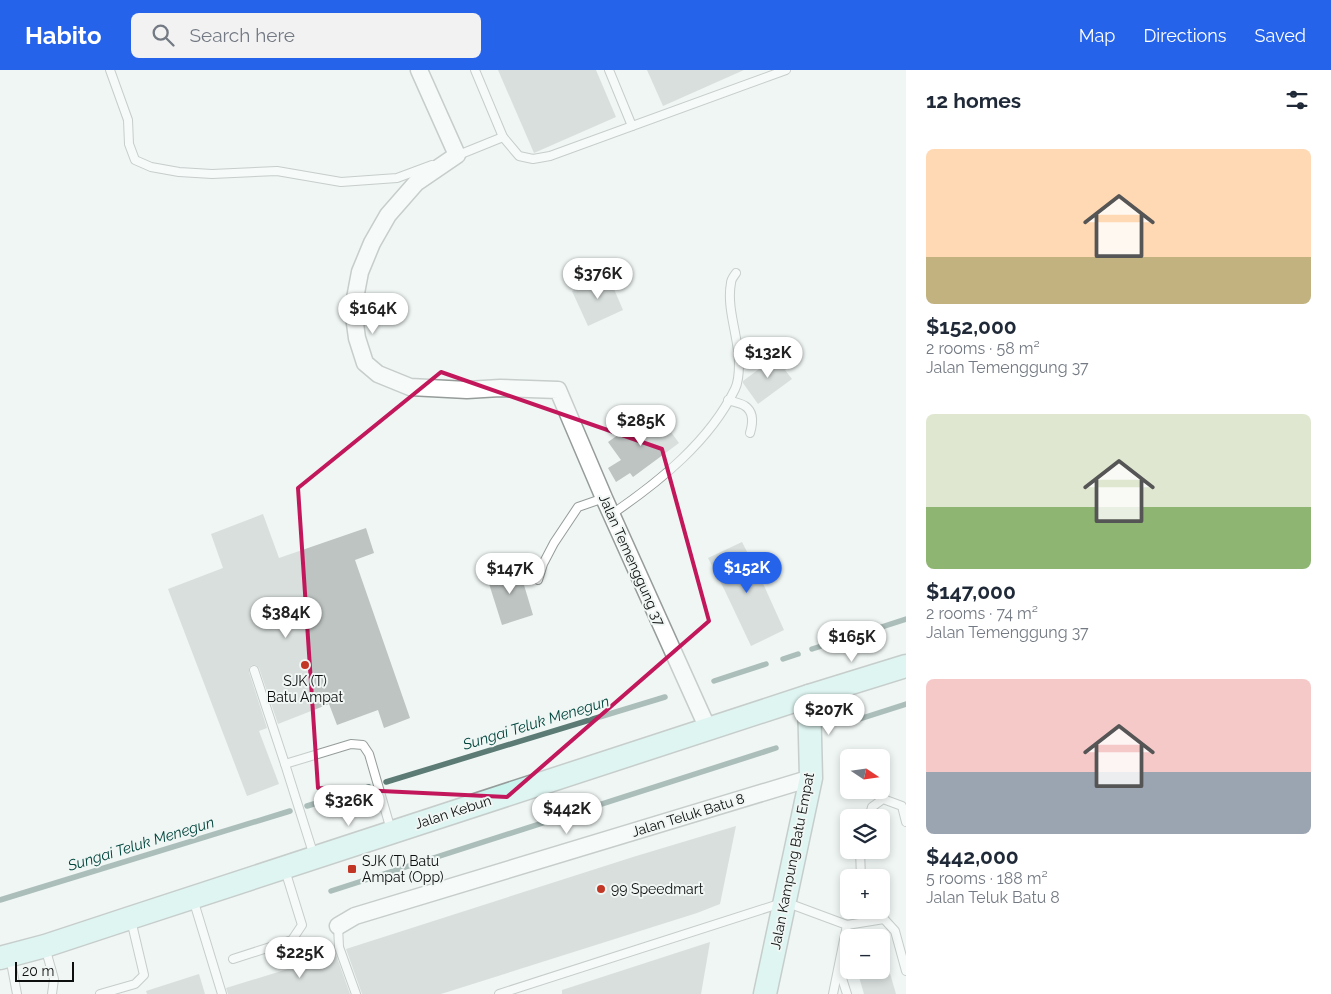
<!DOCTYPE html>
<html lang="en">
<head>
<meta charset="utf-8">
<style>
  :root { --surface:#fff; --page:#f2f2f3; --text:#1f2937; --muted:#747a83; --accent:#2563eb }
  body { margin:0; font-family:Raleway,sans-serif; background:var(--page); color:var(--text); height:100vh; display:flex; flex-direction:column; font-size:19px; white-space:nowrap }
  * { box-sizing:border-box; margin:0 }
  p { font-size:16px; color:var(--muted) }
  .icon { flex:none; width:28px; height:28px; fill:none; stroke:currentColor; stroke-width:2; stroke-linecap:round; stroke-linejoin:round }
  .map { position:relative; flex:1; overflow:hidden }
  .sheet { display:flex; flex-direction:column; background:var(--surface); width:425px }
  .sheet>* { flex:none }
  .needle { width:32px; rotate:103deg }
  .controls { position:absolute; left:840px; top:679px; display:grid; gap:10px }
  .controls a { display:grid; place-items:center; width:50px; height:50px; border-radius:8px; background:var(--surface); box-shadow:0 2px 8px #0003; font-size:25px }
  .scale { position:absolute; left:15px; bottom:12px; width:59px; box-sizing:border-box; padding-left:5px; border:2px solid #0d0f0f; border-top:0; font-size:14px; line-height:18px; white-space:nowrap; color:#0d0f0f; -webkit-text-stroke:4px #eff6f4; paint-order:stroke }
  .price { position:absolute; translate:-50% -42px; padding:0 11px; border-radius:18px; background:#fff; color:#222; font-size:16px; line-height:32px; filter:drop-shadow(0 1px 2px #0008) }
  .price::after { content:''; position:absolute; left:50%; top:30px; width:15px; height:11px; margin-left:-8px; background:inherit; clip-path:polygon(0 0,100% 0,50% 100%) }
  .price.on { background:var(--accent); color:#fff }
  ul { padding:0; list-style:none }
  li { display:grid; align-content:center; gap:10px; height:265px; padding:0 20px }
  li span { display:grid; place-items:center; height:155px; border-radius:8px; color:#555 }
  li>.icon { margin-inline-start:auto }
  span .icon { width:90px; height:90px; fill:#fffc; stroke-width:1 }
  li b { font-size:21px }
  h2 { display:flex; justify-content:space-between; align-items:center; height:60px; padding:0 20px; font-size:21px }
  header { display:flex; align-items:center; gap:30px; box-sizing:border-box; height:70px; padding:0 25px; background:var(--accent); color:#fff }
  header strong { font-size:24px }
  nav { display:flex; gap:28px; margin-inline-start:auto; font-size:18px }
  .search { width:350px; height:45px; background:var(--page); display:flex; align-items:center; gap:12px; box-sizing:border-box; padding:0 18px; border-radius:8px; color:var(--muted); font-size:19px }
  main { display:flex; flex:1; min-height:0 }
  .map>svg:first-child { display:block }
</style>
</head>
<body>
<header>
<strong>Habito</strong>
<div class="search"><svg class="icon" aria-label="search" viewBox="0 0 24 24"><circle cx="10" cy="10" r="6"/><path d="M15 15l6 6"/></svg>Search here</div>
<nav><a>Map</a><a>Directions</a><a>Saved</a></nav>
</header>
<main>
<div class="map">
<svg width="906" height="924" viewBox="0 0 906 924">
  <rect width="100%" height="100%" fill="#eff6f4"/>
  <g fill="none" stroke-linecap="round" stroke-linejoin="round">
    <g stroke="#5b7b74" stroke-width="5.5">
      <polyline points="860,564 906,549"/>
      <polyline points="812,579 844,569"/>
      <polyline points="783,589 798,584"/>
      <polyline points="714,611 766,594"/>
      <polyline points="847,653 906,634"/>
      <polyline points="386,712 665,627"/>
      <polyline points="307,736 369,717"/>
      <polyline points="331,821 776,678"/>
      <polyline points="0,830 290,741"/>
    </g>
  </g>
  <g fill="#bdc4c2">
    <polygon points="498,0 596,0 616,47 534,83"/>
    <polygon points="647,0 744,0 663,36"/>
    <polygon points="608,205 623,240 588,256 572,221"/>
    <polygon points="779,284 788,298 785,300 792,309 758,334 743,313 743,311"/>
    <polygon points="657,343 679,373 633,407 630,403 616,412 608,398 621,390 608,372 638,351 641,356"/>
    <polygon points="263,444 279,488 366,458 374,483 355,490 410,648 384,658 378,640 337,655 329,634 278,654 259,598 256,595 252,595 249,598 249,602 267,658 259,661 279,714 247,726 168,519 223,498 211,464"/>
    <polygon points="742,472 761,509 784,560 751,576 725,521 708,488"/>
    <polygon points="518,495 533,545 502,555 486,504"/>
    <polygon points="736,756 720,834 697,843 441,924 362,924 346,879 633,787"/>
    <polygon points="710,872 701,924 562,924 562,920"/>
    <polygon points="331,882 332,883 335,882 350,924 228,924 226,918 291,898 291,895"/>
    <polygon points="857,900 889,900 896,924 864,924"/>
    <polygon points="199,904 205,924 147,924 146,921"/>
  </g>
  <g fill="none" stroke-linecap="round" stroke-linejoin="round">
    <defs>
      <g id="lane">
        <polyline points="110,0 128,50 129,74 135,90 151,97 179,102 212,104 277,101 341,112 397,108 432,95"/>
        <polyline points="475,0 503,67 519,86 533,89 550,86 786,0"/>
        <polyline points="609,0 632,56"/>
        <polyline points="456,86 503,67"/>
        <path d="M 728,330 C 733,332 741,333 745,336 C 754,342 753,353 750,363"/>
        <path d="M 612,444 C 659,412 710,371 735,319 C 738,313 739,301 739,293 C 739,268 726,238 731,213 C 731,209 734,206 736,203"/>
        <polyline points="538,510 543,494 554,473 578,437 604,428"/>
        <polyline points="254,600 285,694 314,786"/>
        <polyline points="285,694 351,674 363,675 369,684 391,760"/>
        <polyline points="869,748 872,737 883,729 902,736 906,752"/>
        <polyline points="860,780 861,808"/>
        <polyline points="193,829 222,924"/>
        <polyline points="862,840 863,852"/>
        <polyline points="338,856 339,877 356,924"/>
        <polyline points="45,877 54,909 52,924"/>
        <polyline points="10,887 17,924"/>
        <polyline points="233,889 292,870 302,855 285,800"/>
        <polyline points="839,899 847,924"/>
        <polyline points="100,924 135,914 144,905 131,850"/>
        <polyline points="499,924 785,832 847,855 884,849 895,861 906,901"/>
        <polyline points="833,924 847,855"/>
      </g>
      <g id="street">
        <polyline points="419,0 457,85 416,113 388,145 372,173 360,202 353,239 357,268 365,293 378,304 410,317 467,320 500,318 558,320 604,428 708,659"/>
        <polyline points="338,856 355,846 811,708"/>
      </g>
      <g id="secondary">
        <polyline points="0,888 45,876 130,848 809,626 906,596"/>
        <polyline points="765,924 811,708 809,626"/>
      </g>
    </defs>
    <use href="#lane" stroke="#959c9a" stroke-width="10"/>
    <use href="#street" stroke="#959c9a" stroke-width="19"/>
    <use href="#secondary" stroke="#959c9a" stroke-width="25"/>
    <use href="#lane" stroke="#fff" stroke-width="8"/>
    <use href="#street" stroke="#fff" stroke-width="16"/>
    <use href="#secondary" stroke="#cbf3ed" stroke-width="22"/>
  </g>
  <path d="M0 0H906V924H0ZM 441,302 L 662,379 L 709,551 L 507,727 L 318,718 L 298,418 Z" fill="#eff6f4" fill-opacity=".55" fill-rule="evenodd"/>
  <path fill="none" stroke="#c2185b" stroke-width="4" stroke-linejoin="round" d="M 441,302 L 662,379 L 709,551 L 507,727 L 318,718 L 298,418 Z"/>
  <g fill="#c23625" stroke="#eff6f4" stroke-width="2">
    <circle cx="305" cy="595" r="5"/>
    <rect x="347" y="794" width="10" height="10" rx="2.5"/>
    <circle cx="601" cy="819" r="5"/>
  </g>
  <g text-anchor="middle" dominant-baseline="central" stroke-width="4" stroke-linejoin="round" paint-order="stroke">
    <g font-size="14" fill="#0d0f0f" stroke="#eff6f4">
      <text transform="translate(632 490) rotate(66)">Jalan Temenggung 37</text>
      <text transform="translate(453 742) rotate(-18)">Jalan Kebun</text>
      <text transform="translate(688 745) rotate(-17)">Jalan Teluk Batu 8</text>
      <text transform="translate(792 791) rotate(-79)">Jalan Kampung Batu Empat</text>
    </g>
    <g font-size="14" fill="#0d0f0f" stroke="#eff6f4" text-anchor="start">
      <text x="305" y="611" text-anchor="middle">SJK (T)<tspan x="305" dy="16">Batu Ampat</tspan></text>
      <text x="362" y="791">SJK (T) Batu<tspan x="362" dy="16">Ampat (Opp)</tspan></text>
      <text x="611" y="819">99 Speedmart</text>
    </g>
    <g font-size="15" font-style="italic" fill="#00453c" stroke="#eff6f4">
      <text transform="translate(536 653) rotate(-17)">Sungai Teluk Menegun</text>
      <text transform="translate(141 774) rotate(-17)">Sungai Teluk Menegun</text>
    </g>
  </g>
</svg>
<div class="controls">
<a><svg class="needle" viewBox="-14 -14 28 28"><path d="M0-13l5 13h-10z" fill="#e53935"/><path d="M0 13l5-13h-10z" fill="#747a83"/></svg></a>
<a><svg class="icon" aria-label="layers" viewBox="0 0 24 24"><path d="M12 4l9 5-9 5-9-5zM3 14l9 5 9-5"/></svg></a>
<a>+</a>
<a>−</a>
</div>
<div class="scale">20 m</div>
<b class="price" style="left:598px;top:230px">$376K</b>
<b class="price" style="left:373px;top:265px">$164K</b>
<b class="price" style="left:768px;top:309px">$132K</b>
<b class="price" style="left:641px;top:377px">$285K</b>
<b class="price on" style="left:747px;top:524px">$152K</b>
<b class="price" style="left:510px;top:525px">$147K</b>
<b class="price" style="left:286px;top:569px">$384K</b>
<b class="price" style="left:852px;top:593px">$165K</b>
<b class="price" style="left:829px;top:666px">$207K</b>
<b class="price" style="left:349px;top:757px">$326K</b>
<b class="price" style="left:567px;top:765px">$442K</b>
<b class="price" style="left:300px;top:909px">$225K</b>
</div>
<section class="sheet">
<h2>12 homes<svg class="icon" aria-label="filters" viewBox="0 0 24 24"><path d="M4 7h16M4 17h16"/><circle cx="9" cy="7" r="2"/><circle cx="15" cy="17" r="2"/></svg></h2>
<ul>
<li><span style="background:linear-gradient(#ffd9b3 70%,#c2b280 0)"><svg class="icon" aria-label="home" viewBox="0 0 24 24"><path d="M3 11l9-7 9 7M6 9v11h12V9"/></svg></span><div><b>$152,000</b><p>2 rooms · 58 m²</p><p>Jalan Temenggung 37</p></div></li>
<li><span style="background:linear-gradient(#dfe7d0 60%,#8fb573 0)"><svg class="icon" aria-label="home" viewBox="0 0 24 24"><path d="M3 11l9-7 9 7M6 9v11h12V9"/></svg></span><div><b>$147,000</b><p>2 rooms · 74 m²</p><p>Jalan Temenggung 37</p></div></li>
<li><span style="background:linear-gradient(#f6c9c9 60%,#9aa5b1 0)"><svg class="icon" aria-label="home" viewBox="0 0 24 24"><path d="M3 11l9-7 9 7M6 9v11h12V9"/></svg></span><div><b>$442,000</b><p>5 rooms · 188 m²</p><p>Jalan Teluk Batu 8</p></div></li>
</ul>
</section>
</main>
</body>
</html>
